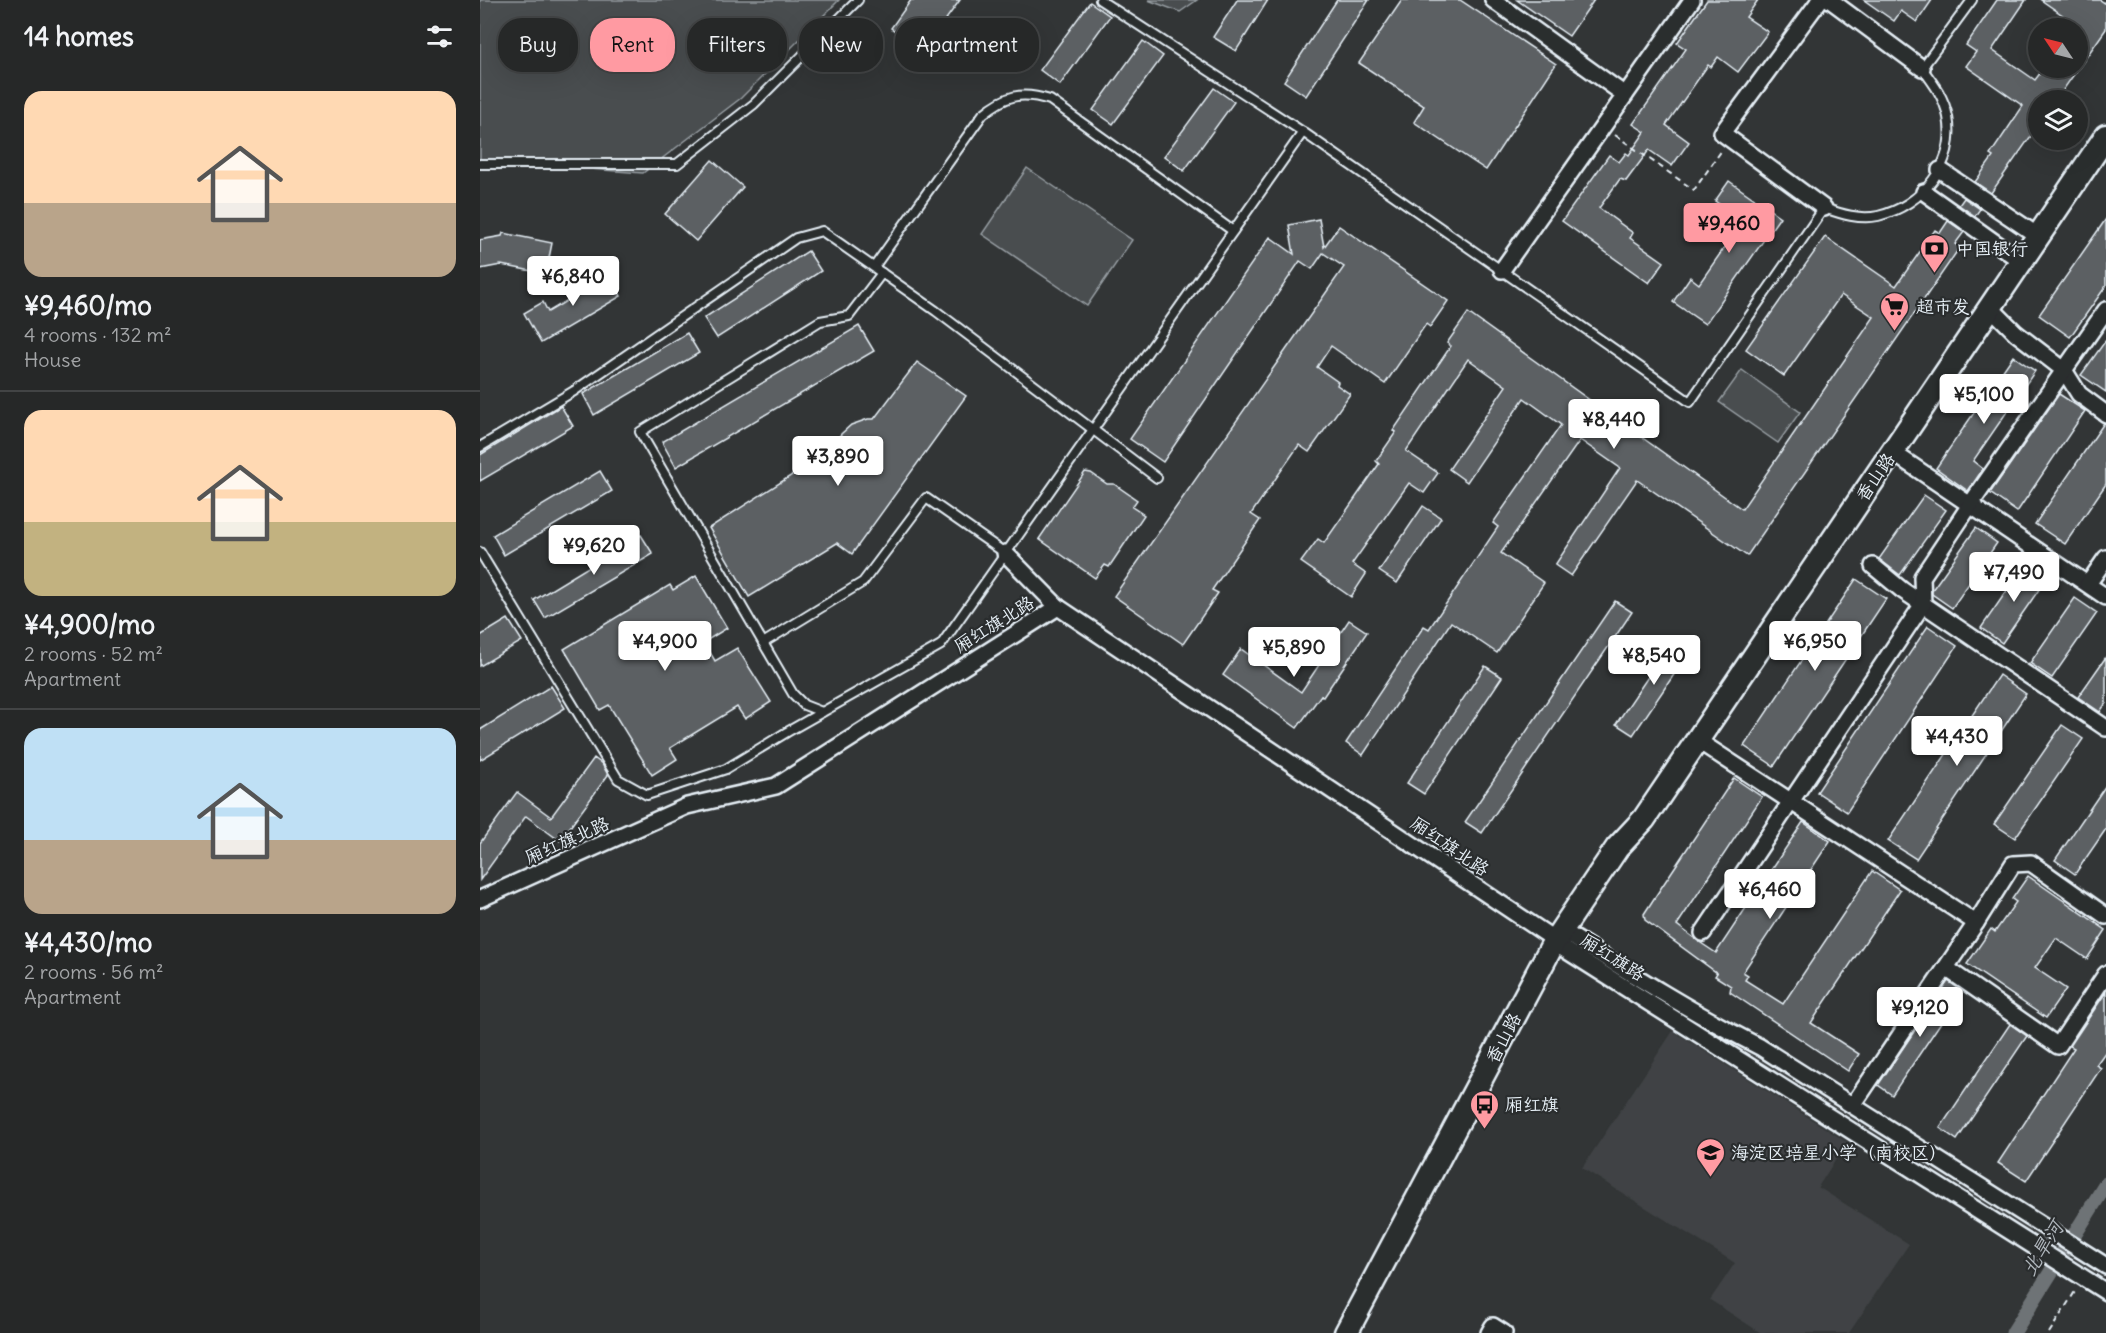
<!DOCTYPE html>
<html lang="en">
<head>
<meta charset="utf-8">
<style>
  :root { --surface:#262828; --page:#323434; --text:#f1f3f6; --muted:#a4a6a8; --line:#424445; --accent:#ff9aa2 }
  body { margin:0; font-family:Delius,"LXGW WenKai TC",sans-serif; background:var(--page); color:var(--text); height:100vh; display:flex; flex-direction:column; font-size:22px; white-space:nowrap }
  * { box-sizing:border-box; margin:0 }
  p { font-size:20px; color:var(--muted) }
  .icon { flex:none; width:33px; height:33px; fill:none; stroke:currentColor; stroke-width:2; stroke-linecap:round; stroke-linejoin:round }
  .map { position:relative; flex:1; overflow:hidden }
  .sheet { display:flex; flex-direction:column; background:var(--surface); width:480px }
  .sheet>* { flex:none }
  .top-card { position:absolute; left:18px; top:18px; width:570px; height:54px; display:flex; gap:12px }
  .needle { width:39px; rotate:305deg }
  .tools { position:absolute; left:1548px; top:18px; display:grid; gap:12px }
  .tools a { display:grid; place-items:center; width:60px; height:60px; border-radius:50%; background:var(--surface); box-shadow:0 6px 24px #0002,0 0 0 2px var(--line); font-size:30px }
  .price { position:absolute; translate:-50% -51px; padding:0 14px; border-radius:6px; background:#fff; color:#222; font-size:20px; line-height:39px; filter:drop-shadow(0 2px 3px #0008) }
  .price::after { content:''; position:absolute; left:50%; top:36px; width:18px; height:14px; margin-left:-9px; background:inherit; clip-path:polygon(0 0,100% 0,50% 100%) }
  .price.on { background:var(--accent); color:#111 }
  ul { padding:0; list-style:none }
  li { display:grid; align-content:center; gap:12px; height:318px; padding:0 24px }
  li+li { border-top:2px solid var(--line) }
  li span { display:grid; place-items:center; height:186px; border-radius:18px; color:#555 }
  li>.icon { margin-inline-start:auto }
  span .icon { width:108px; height:108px; fill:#fffc; stroke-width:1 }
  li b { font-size:26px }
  h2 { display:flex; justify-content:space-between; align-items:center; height:72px; padding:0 24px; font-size:26px }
  .pill { padding:0 21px; border-radius:24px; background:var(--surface); box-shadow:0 6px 24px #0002,0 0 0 2px var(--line); font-size:21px; line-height:54px }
  .pill.on { background:var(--accent); color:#111 }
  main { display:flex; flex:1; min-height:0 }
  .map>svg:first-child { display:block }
</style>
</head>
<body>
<main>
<section class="sheet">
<h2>14 homes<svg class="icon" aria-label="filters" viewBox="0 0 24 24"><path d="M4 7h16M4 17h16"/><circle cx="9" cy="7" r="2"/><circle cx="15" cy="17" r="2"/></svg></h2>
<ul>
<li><span style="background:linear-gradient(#ffd9b3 60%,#b9a48a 0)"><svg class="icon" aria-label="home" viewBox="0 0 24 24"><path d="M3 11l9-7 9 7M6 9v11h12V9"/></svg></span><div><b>¥9,460/mo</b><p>4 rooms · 132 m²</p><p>House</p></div></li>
<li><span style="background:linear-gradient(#ffd9b3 60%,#c2b280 0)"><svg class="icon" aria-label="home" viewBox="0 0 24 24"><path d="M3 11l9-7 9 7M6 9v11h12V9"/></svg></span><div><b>¥4,900/mo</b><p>2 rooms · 52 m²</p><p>Apartment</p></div></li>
<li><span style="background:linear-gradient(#bfe0f5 60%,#b9a48a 0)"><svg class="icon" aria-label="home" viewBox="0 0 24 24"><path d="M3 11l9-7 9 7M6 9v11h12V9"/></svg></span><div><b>¥4,430/mo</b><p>2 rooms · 56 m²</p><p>Apartment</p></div></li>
</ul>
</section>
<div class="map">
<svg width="1626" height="1333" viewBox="0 0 1626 1333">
  <rect width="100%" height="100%" fill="#323536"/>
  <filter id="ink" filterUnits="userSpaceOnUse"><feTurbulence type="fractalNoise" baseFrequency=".0167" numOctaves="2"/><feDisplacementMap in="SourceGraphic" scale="12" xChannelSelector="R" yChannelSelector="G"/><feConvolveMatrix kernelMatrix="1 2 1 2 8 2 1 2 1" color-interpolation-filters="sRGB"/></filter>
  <g filter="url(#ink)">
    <polygon fill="#3f4244" points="1193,1031 1367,1142 1338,1187 1429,1244 1369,1333 1281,1333 1230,1300 1255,1263 1102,1168"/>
    <g fill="#494d4f" stroke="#989fa4" stroke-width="1.5">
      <polygon points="0,0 359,0 261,98 163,173 0,161"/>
      <polygon points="668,0 717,0 700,12"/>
      <polygon points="547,168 652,240 607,306 502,234"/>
      <polygon points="1262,370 1320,412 1298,443 1239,402"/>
    </g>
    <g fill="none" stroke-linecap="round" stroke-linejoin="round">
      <polyline stroke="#6e7376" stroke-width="15" points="1533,1333 1626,1184"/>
    </g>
    <g fill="#5c6063" stroke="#e8f1f8" stroke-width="1.5">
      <polygon points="431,0 480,0 443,51 411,28"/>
      <polygon points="757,0 788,0 756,51 733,37"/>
      <polygon points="857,0 889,0 826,96 804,81"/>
      <polygon points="922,0 980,0 1076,64 1006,170 934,122 944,106 879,63"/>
      <polygon points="1037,0 1114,0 1089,36"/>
      <polygon points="1227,0 1278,0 1266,17 1288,32 1258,72 1238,57 1231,67 1228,65 1186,125 1209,142 1192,166 1169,150 1146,181 1140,179 1119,208 1153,233 1150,238 1184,262 1169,283 1082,221 1129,155 1139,162 1146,153 1149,155 1165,132 1153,124 1206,49 1197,43"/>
      <polygon points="1384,0 1452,0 1437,22 1421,11 1414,21"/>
      <polygon points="1517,0 1546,0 1512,50 1555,80 1564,68 1598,68 1598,28 1591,28 1594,23 1561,0 1620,0 1626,4 1626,29 1576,100 1558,100 1558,126 1511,193 1495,182 1513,157 1510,155 1543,106 1486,66 1496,52 1486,45"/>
      <polygon points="610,2 630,16 580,85 560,70"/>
      <polygon points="663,41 683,56 633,124 613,110"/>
      <polygon points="734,88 754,102 704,171 684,156"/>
      <polygon points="232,160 263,187 216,241 185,214"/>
      <polygon points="1249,181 1300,217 1225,324 1193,302 1210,277 1219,284 1263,221 1235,201"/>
      <polygon points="1484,198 1500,209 1495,216 1479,205"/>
      <polygon points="839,219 844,247 859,226 968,301 950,327 946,324 905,384 851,346 837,367 858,382 857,385 870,394 829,452 819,445 771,514 780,520 732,590 738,593 703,644 634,596 864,267 843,253 832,269 820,261 683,462 650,439 790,237 814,254 809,225"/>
      <polygon points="1626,219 1626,286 1590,337 1559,315"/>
      <polygon points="1468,221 1484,232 1475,244 1480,247 1267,556 1157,480 1091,576 1075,565 1140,468 1100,440 1021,553 1064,583 1017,653 971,622 883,755 866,743 944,626 949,629 1018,527 1013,523 1081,425 1044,398 987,482 969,469 1026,386 988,359 926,451 958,473 944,493 929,483 872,564 886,574 871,597 821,562 838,539 844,543 899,464 896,461 916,432 913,431 971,346 967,343 988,313 1262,509 1394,317 1361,295 1304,376 1266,349 1345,237 1416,286 1455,230 1460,233"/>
      <polygon points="23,233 72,243 69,258 76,260 73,275 21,265 0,269 0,240 22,236"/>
      <polygon points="328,251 341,271 237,338 224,318"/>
      <polygon points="124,268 141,296 61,343 44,313 63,302 68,312 110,287 105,279"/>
      <polygon points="379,326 394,351 196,467 182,442"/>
      <polygon points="207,333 219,353 114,415 103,394"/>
      <polygon points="1626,340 1626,392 1601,375"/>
      <polygon points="1533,356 1555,371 1493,461 1503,469 1488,491 1456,468"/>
      <polygon points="437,362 486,396 372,554 357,543 269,597 229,528 334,461 347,462 349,449 361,434 371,425 388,419 394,419"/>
      <polygon points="1579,394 1605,411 1537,512 1510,493"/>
      <polygon points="81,406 93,426 0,481 0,455"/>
      <polygon points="1624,423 1626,424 1626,484 1585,544 1555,524"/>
      <polygon points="120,471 132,491 24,555 13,535"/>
      <polygon points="605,472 611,473 627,484 634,484 657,500 652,507 664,515 629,567 625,565 615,578 559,539"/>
      <polygon points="1444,495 1466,510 1420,575 1399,559"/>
      <polygon points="943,506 961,518 917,583 899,571"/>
      <polygon points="1496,528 1517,543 1472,608 1452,594 1452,590"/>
      <polygon points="161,535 173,554 65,618 54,600"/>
      <polygon points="1546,563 1567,578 1522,643 1501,628"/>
      <polygon points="216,576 247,628 224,642 235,661 257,648 291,702 265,719 257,707 190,748 197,759 172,775 129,705 120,710 84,649 190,585 193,590"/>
      <polygon points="1376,579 1406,599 1294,766 1264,746"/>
      <polygon points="1595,598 1617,613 1572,678 1550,663"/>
      <polygon points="1135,601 1152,612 1002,833 985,822"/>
      <polygon points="28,619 42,641 0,666 0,636"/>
      <polygon points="869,620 887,632 843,697 841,695 817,728 743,675 761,649 821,692"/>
      <polygon points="1448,626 1477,646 1367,812 1337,792"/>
      <polygon points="1195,637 1212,648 1153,735 1136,724"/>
      <polygon points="1626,657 1626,703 1620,712 1598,697"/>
      <polygon points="1005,666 1022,677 944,794 927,783"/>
      <polygon points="1519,675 1546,694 1436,859 1408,841"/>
      <polygon points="71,686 85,708 0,760 0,730"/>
      <polygon points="1582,725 1603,739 1535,838 1514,824"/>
      <polygon points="114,758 122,764 128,775 80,841 46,816 0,880 0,843 37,792 71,817"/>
      <polygon points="1254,778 1282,797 1197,925 1218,941 1236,953 1323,822 1350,841 1263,972 1268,975 1265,980 1303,1004 1392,871 1420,890 1331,1023 1379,1054 1368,1071 1250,992 1251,986 1235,976 1237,973 1165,920 1164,914 1175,897"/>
      <polygon points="1626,785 1626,829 1595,874 1575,860"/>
      <polygon points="1548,876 1626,930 1607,959 1576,938 1555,968 1586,989 1566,1018 1487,964 1511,929 1515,932 1536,902 1532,899"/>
      <polygon points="1468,981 1482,991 1412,1095 1398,1085"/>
      <polygon points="1626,992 1626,1051 1616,1065 1621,1068 1546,1181 1518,1163 1594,1048 1590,1046"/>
      <polygon points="1530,1024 1547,1036 1477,1140 1460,1128"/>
    </g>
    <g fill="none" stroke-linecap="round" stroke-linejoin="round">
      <defs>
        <g id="lane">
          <polyline points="620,0 823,132"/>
          <polyline points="0,164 197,164 274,104 378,0"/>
          <path d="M 394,267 L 503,114 C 526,95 541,91 570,100 L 753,231"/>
          <polyline points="0,447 94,391 316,238 342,231 456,311 677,478"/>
          <path d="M 0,552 L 138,779 L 167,795 L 246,769 L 307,732 L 461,645 L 823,132 L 1210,402 L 1344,208 C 1361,214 1380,220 1398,216 C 1442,206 1477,163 1468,117 C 1464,97 1454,84 1442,68 L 1492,0"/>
          <polyline points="283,643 383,582 446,498 525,553"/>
          <polyline points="342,712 324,705 313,694 160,432 340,321 369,316 402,273"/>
        </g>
        <g id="street">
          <polyline points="1013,0 1145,95"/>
          <polyline points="1340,0 1242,133 1344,208"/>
          <polyline points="1350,0 1442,68"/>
          <polyline points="1460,170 1558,236"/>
          <polyline points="1444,192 1541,261"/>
          <polyline points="1022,270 1212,0"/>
          <polyline points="1510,307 1536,333 1584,370 1599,394 1626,414"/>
          <polyline points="1412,452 1626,597"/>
          <polyline points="525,553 578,607"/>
          <polyline points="1393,566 1422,590 1626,728"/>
          <polyline points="1608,584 1626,558"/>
          <polyline points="1217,740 1496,923 1533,864 1551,863 1626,916"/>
          <polyline points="0,899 207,806 296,786 578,607 1075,940 1084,949 1626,1292"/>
          <polyline points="1223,933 1443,604 1442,577 1490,505 1626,310"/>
          <path d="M 1075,940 L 1091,936 C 1153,975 1215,1014 1280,1047 L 1626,1266"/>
          <polyline points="1466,968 1578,1046 1626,974"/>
          <polyline points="1373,1105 1496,923"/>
          <polyline points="1009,1333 1013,1326 1024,1333"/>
        </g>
        <polyline id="secondary" points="866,1333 1075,940 1137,848 1164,819 1626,136"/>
      </defs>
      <use href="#lane" stroke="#e8f1f8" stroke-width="12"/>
      <use href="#street" stroke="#e8f1f8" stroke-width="20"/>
      <use href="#secondary" stroke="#e8f1f8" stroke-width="27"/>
      <g stroke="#e8f1f8" stroke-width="2" stroke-dasharray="6 4.5" stroke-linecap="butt">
        <polyline points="1135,135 1214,190 1242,150"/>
        <polyline points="1569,1333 1596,1290"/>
      </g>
      <use href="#lane" stroke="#2a2d2e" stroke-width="8"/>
      <use href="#street" stroke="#2a2d2e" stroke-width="15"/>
      <use href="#secondary" stroke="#2a2d2e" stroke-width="22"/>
    </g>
  </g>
  <defs>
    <symbol id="bank-pin" viewBox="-11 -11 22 30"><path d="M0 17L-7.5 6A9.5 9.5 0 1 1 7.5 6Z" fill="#ff9aa2" stroke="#2a2d2e"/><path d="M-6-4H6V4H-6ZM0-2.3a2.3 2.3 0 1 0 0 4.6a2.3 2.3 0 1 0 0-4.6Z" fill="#111"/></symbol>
    <symbol id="supermarket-pin" viewBox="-11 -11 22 30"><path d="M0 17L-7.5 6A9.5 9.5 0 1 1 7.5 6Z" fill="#ff9aa2" stroke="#2a2d2e"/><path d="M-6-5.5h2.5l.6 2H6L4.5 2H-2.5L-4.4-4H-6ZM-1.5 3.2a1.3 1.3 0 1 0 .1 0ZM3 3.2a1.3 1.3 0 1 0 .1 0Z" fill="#111"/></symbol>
    <symbol id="bus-pin" viewBox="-11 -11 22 30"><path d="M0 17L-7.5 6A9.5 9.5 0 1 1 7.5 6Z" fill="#ff9aa2" stroke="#2a2d2e"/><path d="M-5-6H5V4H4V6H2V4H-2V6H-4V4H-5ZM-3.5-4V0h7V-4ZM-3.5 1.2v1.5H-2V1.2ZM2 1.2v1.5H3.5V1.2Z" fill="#111"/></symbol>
    <symbol id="school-pin" viewBox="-11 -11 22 30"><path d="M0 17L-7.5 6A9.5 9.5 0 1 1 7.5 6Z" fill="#ff9aa2" stroke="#2a2d2e"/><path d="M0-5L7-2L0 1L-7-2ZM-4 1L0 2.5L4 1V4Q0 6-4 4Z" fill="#111"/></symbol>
  </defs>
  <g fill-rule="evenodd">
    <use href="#bank-pin" x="1438" y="232" width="33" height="45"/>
    <use href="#supermarket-pin" x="1398" y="290" width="33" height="45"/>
    <use href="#bus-pin" x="988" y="1088" width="33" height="45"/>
    <use href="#school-pin" x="1214" y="1136" width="33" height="45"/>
  </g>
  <g text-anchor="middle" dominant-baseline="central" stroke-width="4.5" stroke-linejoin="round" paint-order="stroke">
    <g font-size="18" fill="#e8f1f8" stroke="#2a2d2e" text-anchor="start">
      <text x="1476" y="248">中国银行</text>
      <text x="1436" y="306">超市发</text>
      <text x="1025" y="1104">厢红旗</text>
      <text x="1251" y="1152">海淀区培星小学（南校区）</text>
    </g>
    <g font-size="18" fill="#e8f1f8" stroke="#2a2d2e">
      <text transform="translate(1395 477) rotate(-56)">香山路</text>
      <text transform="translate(514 624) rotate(-32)">厢红旗北路</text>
      <text transform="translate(87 840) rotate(-24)">厢红旗北路</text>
      <text transform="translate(970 846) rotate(34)">厢红旗北路</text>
      <text transform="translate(1133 957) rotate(32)">厢红旗路</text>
      <text transform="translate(1023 1038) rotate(-62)">香山路</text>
    </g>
    <g font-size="20" font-style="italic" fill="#b1b8be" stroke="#2a2d2e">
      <text transform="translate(1562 1248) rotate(-58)">北旱河</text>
    </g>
  </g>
</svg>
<div class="tools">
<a><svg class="needle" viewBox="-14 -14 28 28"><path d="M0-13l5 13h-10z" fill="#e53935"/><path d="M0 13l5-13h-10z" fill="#a4a6a8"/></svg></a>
<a><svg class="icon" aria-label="layers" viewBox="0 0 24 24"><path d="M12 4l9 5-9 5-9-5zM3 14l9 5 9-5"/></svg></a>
</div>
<b class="price on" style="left:1249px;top:254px">¥9,460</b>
<b class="price" style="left:93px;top:307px">¥6,840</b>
<b class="price" style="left:1504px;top:425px">¥5,100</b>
<b class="price" style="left:1134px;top:450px">¥8,440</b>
<b class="price" style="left:358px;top:487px">¥3,890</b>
<b class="price" style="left:114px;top:576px">¥9,620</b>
<b class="price" style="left:1534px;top:603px">¥7,490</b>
<b class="price" style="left:185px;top:672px">¥4,900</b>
<b class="price" style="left:1335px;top:672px">¥6,950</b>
<b class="price" style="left:814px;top:678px">¥5,890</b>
<b class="price" style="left:1174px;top:686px">¥8,540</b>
<b class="price" style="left:1477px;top:767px">¥4,430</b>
<b class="price" style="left:1290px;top:920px">¥6,460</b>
<b class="price" style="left:1440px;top:1038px">¥9,120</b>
<div class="top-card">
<a class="pill">Buy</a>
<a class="pill on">Rent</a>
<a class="pill">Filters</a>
<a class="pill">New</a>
<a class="pill">Apartment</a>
</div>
</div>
</main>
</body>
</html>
